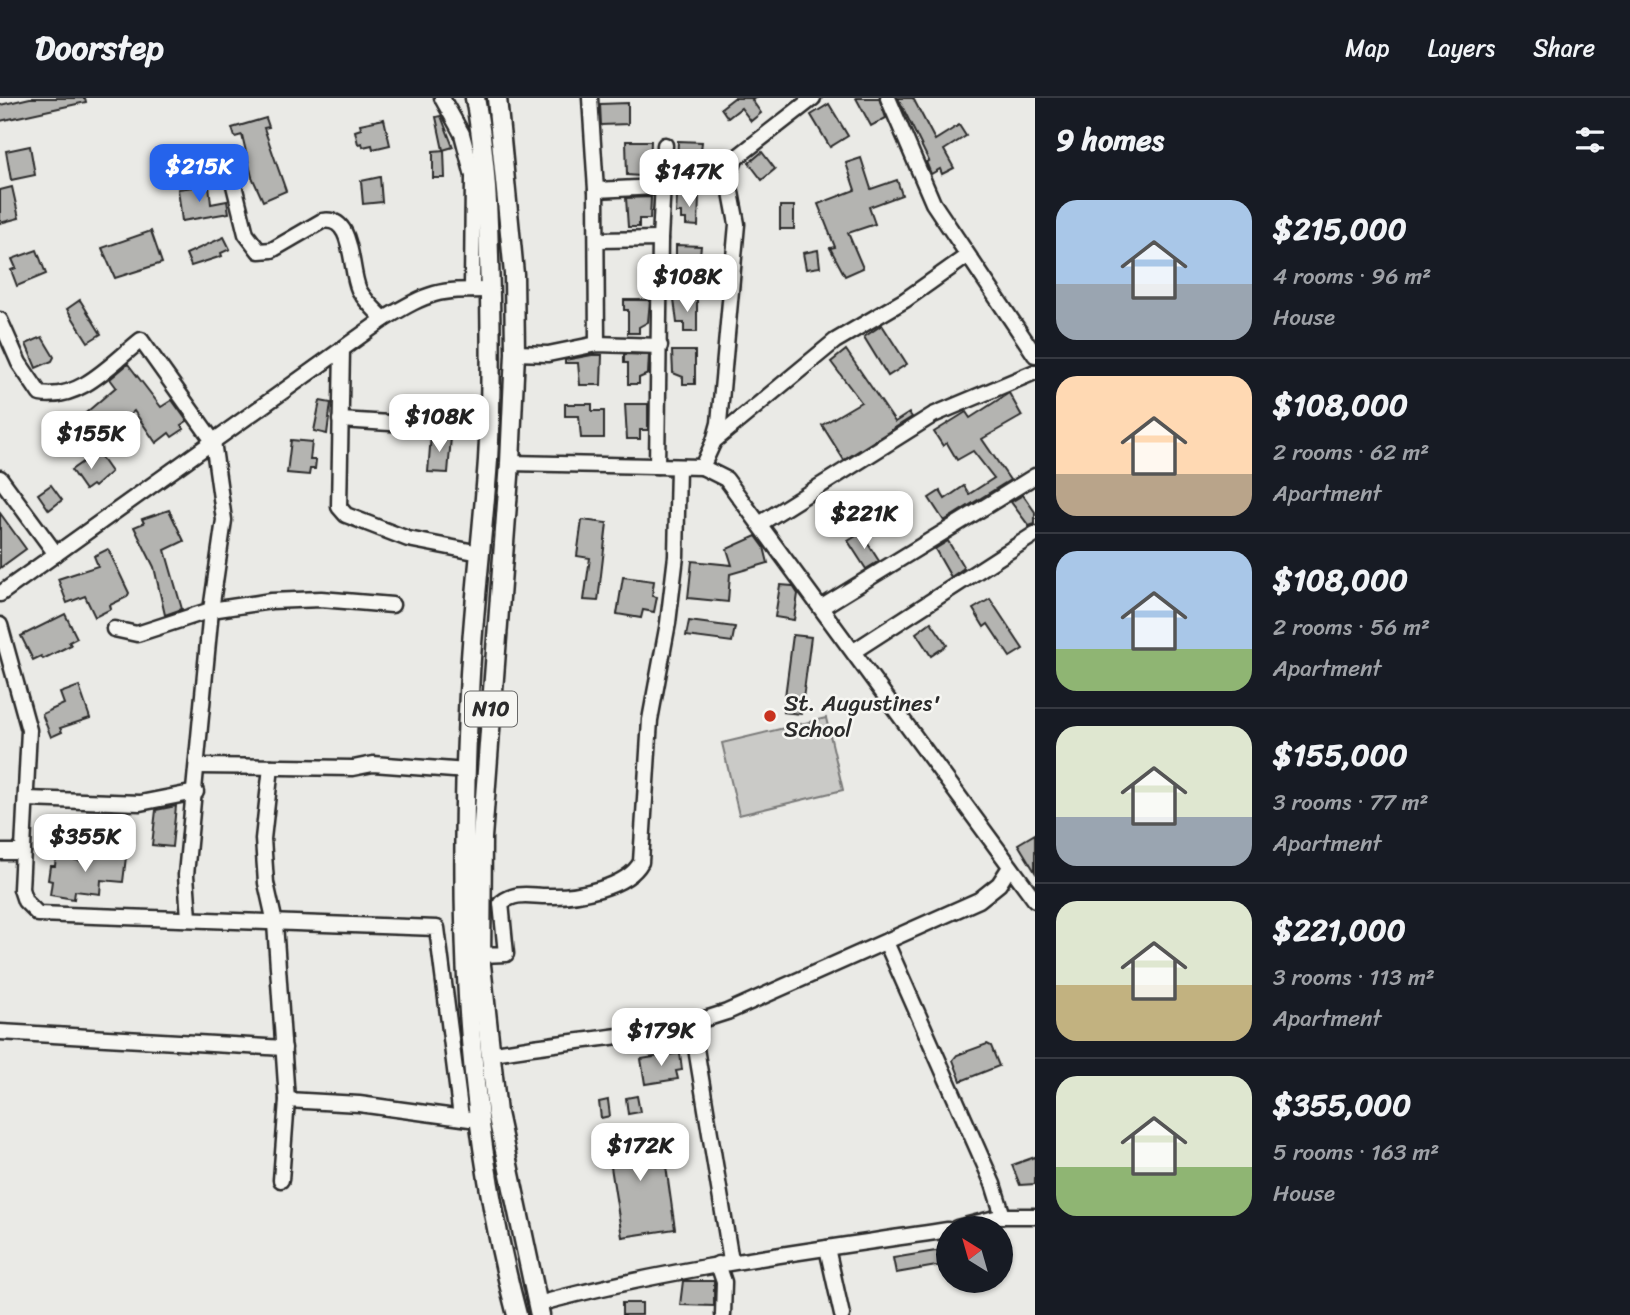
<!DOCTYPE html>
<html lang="en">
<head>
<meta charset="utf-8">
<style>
  :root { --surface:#171b24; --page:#20242c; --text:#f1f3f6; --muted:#9ea1a6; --line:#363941; --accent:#2563eb }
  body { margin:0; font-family:Sriracha,sans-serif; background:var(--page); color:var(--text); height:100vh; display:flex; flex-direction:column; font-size:26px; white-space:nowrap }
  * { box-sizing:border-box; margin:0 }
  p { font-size:23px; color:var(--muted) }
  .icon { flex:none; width:38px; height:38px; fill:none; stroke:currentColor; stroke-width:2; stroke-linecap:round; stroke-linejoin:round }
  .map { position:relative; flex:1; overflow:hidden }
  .sheet { display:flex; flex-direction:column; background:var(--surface); width:595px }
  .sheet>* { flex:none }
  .needle { width:46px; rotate:323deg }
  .controls { position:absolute; left:936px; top:1118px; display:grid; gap:14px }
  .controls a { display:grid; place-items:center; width:77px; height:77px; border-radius:50%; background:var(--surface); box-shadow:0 2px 5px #0004; font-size:35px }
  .price { position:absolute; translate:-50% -60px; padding:0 16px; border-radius:14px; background:#fff; color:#222; font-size:23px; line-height:46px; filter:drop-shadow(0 2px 4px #0008) }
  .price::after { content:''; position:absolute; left:50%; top:42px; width:21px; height:16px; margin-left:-10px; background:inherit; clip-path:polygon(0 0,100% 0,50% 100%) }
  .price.active { background:var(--accent); color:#fff }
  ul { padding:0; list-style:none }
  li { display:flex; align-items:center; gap:21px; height:175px; padding:0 21px }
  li+li { border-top:2px solid var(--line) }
  li span { display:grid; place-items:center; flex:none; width:196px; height:140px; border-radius:21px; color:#555 }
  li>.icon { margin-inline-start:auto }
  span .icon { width:84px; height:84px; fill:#fffc; stroke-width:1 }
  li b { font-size:30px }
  h2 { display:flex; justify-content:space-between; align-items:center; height:84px; padding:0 21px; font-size:30px }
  header { display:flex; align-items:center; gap:42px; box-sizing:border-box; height:98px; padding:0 35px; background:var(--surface); border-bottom:2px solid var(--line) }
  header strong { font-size:33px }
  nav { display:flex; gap:38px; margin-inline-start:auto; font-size:24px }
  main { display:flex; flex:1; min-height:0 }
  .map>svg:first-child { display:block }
</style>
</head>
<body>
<header>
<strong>Doorstep</strong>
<nav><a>Map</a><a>Layers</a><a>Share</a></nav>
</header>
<main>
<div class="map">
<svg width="1035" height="1217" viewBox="0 0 1035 1217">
  <rect width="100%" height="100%" fill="#eaeae6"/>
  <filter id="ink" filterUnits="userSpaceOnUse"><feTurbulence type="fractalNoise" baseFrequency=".0143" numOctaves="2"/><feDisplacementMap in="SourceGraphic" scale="14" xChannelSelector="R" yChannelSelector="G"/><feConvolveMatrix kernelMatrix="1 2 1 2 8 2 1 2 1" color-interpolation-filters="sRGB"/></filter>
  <g filter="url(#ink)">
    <polygon fill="#cacac7" stroke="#7a7a79" stroke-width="2" points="826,620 843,692 739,717 722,645"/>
    <g fill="#b4b4b1" stroke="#2b2b2b" stroke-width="2">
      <polygon points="30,0 85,0 86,4 0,23 0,7"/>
      <polygon points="734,0 755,0 752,2 761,15 751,23 741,10 728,20 721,10"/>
      <polygon points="856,0 879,0 886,20 871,28"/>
      <polygon points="898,0 913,0 935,42 959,27 966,38 944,52 954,70 942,76 940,71 931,76 926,64 929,63"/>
      <polygon points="628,5 628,26 601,27 600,6"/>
      <polygon points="829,6 848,38 830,49 811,17"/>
      <polygon points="441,18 453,49 443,52 436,19"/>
      <polygon points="266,20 269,29 264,30 286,93 263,103 252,79 242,37 235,39 232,30"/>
      <polygon points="384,21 390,47 373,51 372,47 363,49 362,45 358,46 355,33 361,31 360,26"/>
      <polygon points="626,43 651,43 650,66 647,66 646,71 640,71 640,78 627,77"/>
      <polygon points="678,43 702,44 698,77 688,76 688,68 681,68 681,64 677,64"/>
      <polygon points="30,48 35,77 11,82 6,53"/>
      <polygon points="444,52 445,80 433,80 433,53"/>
      <polygon points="762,54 775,71 762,82 749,65"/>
      <polygon points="861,60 871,91 897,82 902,97 869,109 875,126 848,135 863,170 845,178 830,150 835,149 818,106 855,92 846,65"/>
      <polygon points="380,79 382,104 363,106 361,83"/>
      <polygon points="209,87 211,106 227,103 229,115 182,123 178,91"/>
      <polygon points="12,89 19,120 0,125 0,92"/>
      <polygon points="699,97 698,128 686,127 686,121 681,121 681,115 676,115 677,98"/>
      <polygon points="651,99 650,121 639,121 639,129 628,129 626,100"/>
      <rect x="780" y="108" width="14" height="23"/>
      <polygon points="151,133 162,165 115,180 102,150"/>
      <polygon points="224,139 230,151 221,155 222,158 191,168 186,156"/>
      <polygon points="676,147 701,148 697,182 685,181 685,173 676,169"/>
      <polygon points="37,152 46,176 17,188 11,172 16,170 12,161"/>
      <polygon points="818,152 820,169 806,171 803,155"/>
      <polygon points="674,201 697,201 697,234 684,234 684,225 677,225"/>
      <polygon points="80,202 101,236 88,244 67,211"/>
      <polygon points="624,202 650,202 648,224 639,229 639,235 628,235 628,212 624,212"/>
      <polygon points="882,227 907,266 888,278 864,239"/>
      <polygon points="42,239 54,259 52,263 36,270 26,246"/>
      <polygon points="846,252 895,324 909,315 912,319 844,362 822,327 861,304 831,264"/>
      <polygon points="672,253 695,253 695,286 683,286 683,279 673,275"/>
      <polygon points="624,256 649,257 648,276 639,280 639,286 628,286 628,265 624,265"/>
      <polygon points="592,257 602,257 601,287 580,287 578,265 565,265 565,262"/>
      <polygon points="128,266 161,309 172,302 187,323 181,327 184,331 172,339 169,335 156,345 134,313 102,342 81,319 116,289 110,281"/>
      <polygon points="1009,295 1022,318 982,341 1010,382 944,423 929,400 940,393 945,401 964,388 969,396 994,380 973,353 957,362 947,345 943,348 934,334 966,314 970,320"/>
      <polygon points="320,303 331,305 327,336 314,333"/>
      <polygon points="565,306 592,306 592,313 604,313 604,340 581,340 579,318 565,318"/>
      <polygon points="625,306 648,306 648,332 640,332 640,341 627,341"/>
      <polygon points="431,337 451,339 448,375 428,374"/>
      <polygon points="291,342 312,344 310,362 316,362 315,371 310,371 309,377 287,375"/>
      <polygon points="97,354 111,374 94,389 92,387 85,392 71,372"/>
      <polygon points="51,387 62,402 49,412 38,396"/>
      <polygon points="1023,397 1035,414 1035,426 1029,428 1011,404"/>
      <polygon points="169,412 184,443 165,452 182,511 165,517 154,469 134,429 144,425 142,421"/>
      <polygon points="0,415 26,451 0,470"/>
      <polygon points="582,422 607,425 598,503 584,502 590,460 577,458"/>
      <polygon points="861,435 879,463 866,471 848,443"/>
      <polygon points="756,438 764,449 768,465 730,476 728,504 688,500 692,463 732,467 727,451"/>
      <polygon points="948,443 964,470 951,479 935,451"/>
      <polygon points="108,451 129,495 127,499 110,507 111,511 95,519 85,498 67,505 58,481 98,468 94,458"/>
      <polygon points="623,479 654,483 652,498 657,499 654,514 643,512 641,520 617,516"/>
      <polygon points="780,487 793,488 798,496 794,522 775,519"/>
      <polygon points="990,501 1023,551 1010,559 988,526 984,529 973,511"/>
      <polygon points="65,516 77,540 69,544 71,547 43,561 41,558 33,562 21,538"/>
      <polygon points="689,523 735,529 732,544 686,538"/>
      <polygon points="931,524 947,547 931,558 916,535"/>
      <polygon points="793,537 811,539 801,616 783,614"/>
      <polygon points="79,588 90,620 60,630 62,634 51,639 42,616 64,606 60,595"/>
      <polygon points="176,708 172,749 152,747 156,712"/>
      <polygon points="1035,736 1035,774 1018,746"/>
      <polygon points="84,755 126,759 123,784 101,782 100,796 75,793 74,801 50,797 52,783 48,782 50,768 55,768 56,759 83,763"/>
      <polygon points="987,946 991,948 999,968 961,983 953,962 957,957"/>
      <polygon points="680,955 682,972 676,973 678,981 645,986 641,961"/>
      <polygon points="637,998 640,1014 628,1016 626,1000"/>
      <polygon points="608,1002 610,1018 601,1020 599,1004"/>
      <polygon points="633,1033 646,1033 645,1042 662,1040 675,1131 622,1139 606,1037"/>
      <polygon points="1035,1059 1035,1086 1020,1087 1012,1067"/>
      <polygon points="948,1151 948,1166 896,1175 893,1160"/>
      <polygon points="683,1183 714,1183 714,1208 680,1207"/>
      <rect x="622" y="1205" width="20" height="12"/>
    </g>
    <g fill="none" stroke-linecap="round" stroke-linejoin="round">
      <defs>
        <g id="minor">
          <polyline points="442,0 462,36 473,78 472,192"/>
          <polyline points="590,0 596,92 597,246"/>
          <polyline points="888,0 933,105 1035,257"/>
          <path d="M 231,75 L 246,136 L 259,153 L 272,152 L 322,123 C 355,117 349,171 359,192 C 365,203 375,212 384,221"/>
          <polyline points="596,92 698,87 728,78 736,60 813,0"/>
          <polyline points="597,142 660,141"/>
          <path d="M 0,222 L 19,265 L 40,296 C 80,303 112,265 141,242 L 213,343 L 224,422 L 211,512 L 186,777 L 189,820"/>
          <polyline points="342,251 339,409 346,417 408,441 480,455"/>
          <polyline points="515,255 548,256 597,246 660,248"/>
          <polyline points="340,322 457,329"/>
          <polyline points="714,343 719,325 737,126 728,78"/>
          <polyline points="510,365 702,369 726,381 1035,802"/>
          <polyline points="657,368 660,141 665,47"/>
          <polyline points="702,369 714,343 835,243 905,202 967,158"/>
          <polyline points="0,380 56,456"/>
          <polyline points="761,425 933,317 1035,274"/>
          <path d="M 0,496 L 384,221 C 431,193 436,192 490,192"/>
          <polyline points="822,509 1035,378"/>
          <polyline points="0,527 29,632 21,791 25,803 38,816 437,830 461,1019"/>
          <polyline points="114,531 137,536 211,512 271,503 321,501 392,507"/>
          <polyline points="854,553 1035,436"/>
          <polyline points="199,668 353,670 373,666 467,673"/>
          <polyline points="271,669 263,741 266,785 275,825 287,1002 281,1082"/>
          <polyline points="27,701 140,705 196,694"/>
          <polyline points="0,754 23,754"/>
          <polyline points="886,844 993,1086 1003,1118"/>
          <path d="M 481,857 L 506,856 L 501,805 C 517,793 529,798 548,798 C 576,799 627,790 641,764 L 650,622 L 668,525 L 676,458 L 678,369"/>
          <polyline points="692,926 731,1163"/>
          <polyline points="0,934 284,950"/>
          <path d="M 490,956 C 568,941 652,940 727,914 L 979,802 L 999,786 L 1010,769"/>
          <polyline points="287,1002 359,1006 470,1021"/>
          <polyline points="957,1130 1003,1118 1035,1118"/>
          <polyline points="827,1150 842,1217"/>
          <polyline points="718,1166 724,1184 723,1217"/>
          <path d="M 538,1206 C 673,1169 810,1153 948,1132"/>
        </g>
        <g id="major">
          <path d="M 475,0 C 485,52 488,106 489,159 C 491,226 492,295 488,362 C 483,433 474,505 470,576 C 458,792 461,1007 517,1217"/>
          <polyline points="497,0 514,176 515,255 510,365 482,740 481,867 497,1015 540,1217"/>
        </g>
      </defs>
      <use href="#minor" stroke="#2b2b2b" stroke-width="19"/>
      <use href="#major" stroke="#2b2b2b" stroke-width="23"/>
      <use href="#minor" stroke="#f6f6f2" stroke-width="14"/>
      <use href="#major" stroke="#f6f6f2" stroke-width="18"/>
    </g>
  </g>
  <circle fill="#c8321e" stroke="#f6f6f2" stroke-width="2.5" cx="770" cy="618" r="7"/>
  <g text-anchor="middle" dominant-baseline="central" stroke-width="5" stroke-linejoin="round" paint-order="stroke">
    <rect fill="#f6f6f2" stroke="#686867" stroke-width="2" x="465" y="593.5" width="52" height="35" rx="5"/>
    <g font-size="21" font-weight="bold" fill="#2b2b2b">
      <text x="491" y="611">N10</text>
    </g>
    <g font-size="23" fill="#2b2b2b" stroke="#f6f6f2" text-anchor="start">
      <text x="784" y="605">St. Augustines'<tspan x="784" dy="26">School</tspan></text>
    </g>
  </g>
</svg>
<div class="controls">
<a><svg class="needle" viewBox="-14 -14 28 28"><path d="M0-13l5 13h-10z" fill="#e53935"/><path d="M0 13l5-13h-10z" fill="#9ea1a6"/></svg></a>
</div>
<b class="price active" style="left:199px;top:106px">$215K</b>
<b class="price" style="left:689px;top:111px">$147K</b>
<b class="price" style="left:687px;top:216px">$108K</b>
<b class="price" style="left:439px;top:356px">$108K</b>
<b class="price" style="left:91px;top:373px">$155K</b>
<b class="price" style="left:864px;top:453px">$221K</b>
<b class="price" style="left:85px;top:776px">$355K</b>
<b class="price" style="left:661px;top:970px">$179K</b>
<b class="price" style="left:640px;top:1085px">$172K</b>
</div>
<section class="sheet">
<h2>9 homes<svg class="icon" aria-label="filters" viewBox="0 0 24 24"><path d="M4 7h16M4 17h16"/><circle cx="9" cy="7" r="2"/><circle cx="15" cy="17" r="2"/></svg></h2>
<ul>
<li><span style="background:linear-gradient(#a9c7e8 60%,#9aa5b1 0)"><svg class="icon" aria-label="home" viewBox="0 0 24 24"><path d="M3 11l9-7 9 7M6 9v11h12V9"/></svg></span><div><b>$215,000</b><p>4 rooms · 96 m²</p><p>House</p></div></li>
<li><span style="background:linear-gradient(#ffd9b3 70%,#b9a48a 0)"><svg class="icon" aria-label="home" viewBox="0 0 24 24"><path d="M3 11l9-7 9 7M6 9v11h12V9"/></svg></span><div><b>$108,000</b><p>2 rooms · 62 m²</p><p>Apartment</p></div></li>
<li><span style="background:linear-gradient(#a9c7e8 70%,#8fb573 0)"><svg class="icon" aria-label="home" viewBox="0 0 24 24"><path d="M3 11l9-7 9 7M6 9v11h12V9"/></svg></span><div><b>$108,000</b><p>2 rooms · 56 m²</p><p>Apartment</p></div></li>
<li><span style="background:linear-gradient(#dfe7d0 65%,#9aa5b1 0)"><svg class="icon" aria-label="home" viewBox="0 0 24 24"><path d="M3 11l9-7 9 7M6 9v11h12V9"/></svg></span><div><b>$155,000</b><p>3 rooms · 77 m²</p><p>Apartment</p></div></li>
<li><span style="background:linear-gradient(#dfe7d0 60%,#c2b280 0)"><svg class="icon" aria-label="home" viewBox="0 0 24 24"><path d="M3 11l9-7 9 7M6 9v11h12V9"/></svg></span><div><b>$221,000</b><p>3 rooms · 113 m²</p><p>Apartment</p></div></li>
<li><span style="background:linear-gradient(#dfe7d0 65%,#8fb573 0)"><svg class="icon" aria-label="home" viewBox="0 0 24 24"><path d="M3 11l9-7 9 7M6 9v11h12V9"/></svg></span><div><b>$355,000</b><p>5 rooms · 163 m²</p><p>House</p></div></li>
</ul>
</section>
</main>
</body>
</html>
